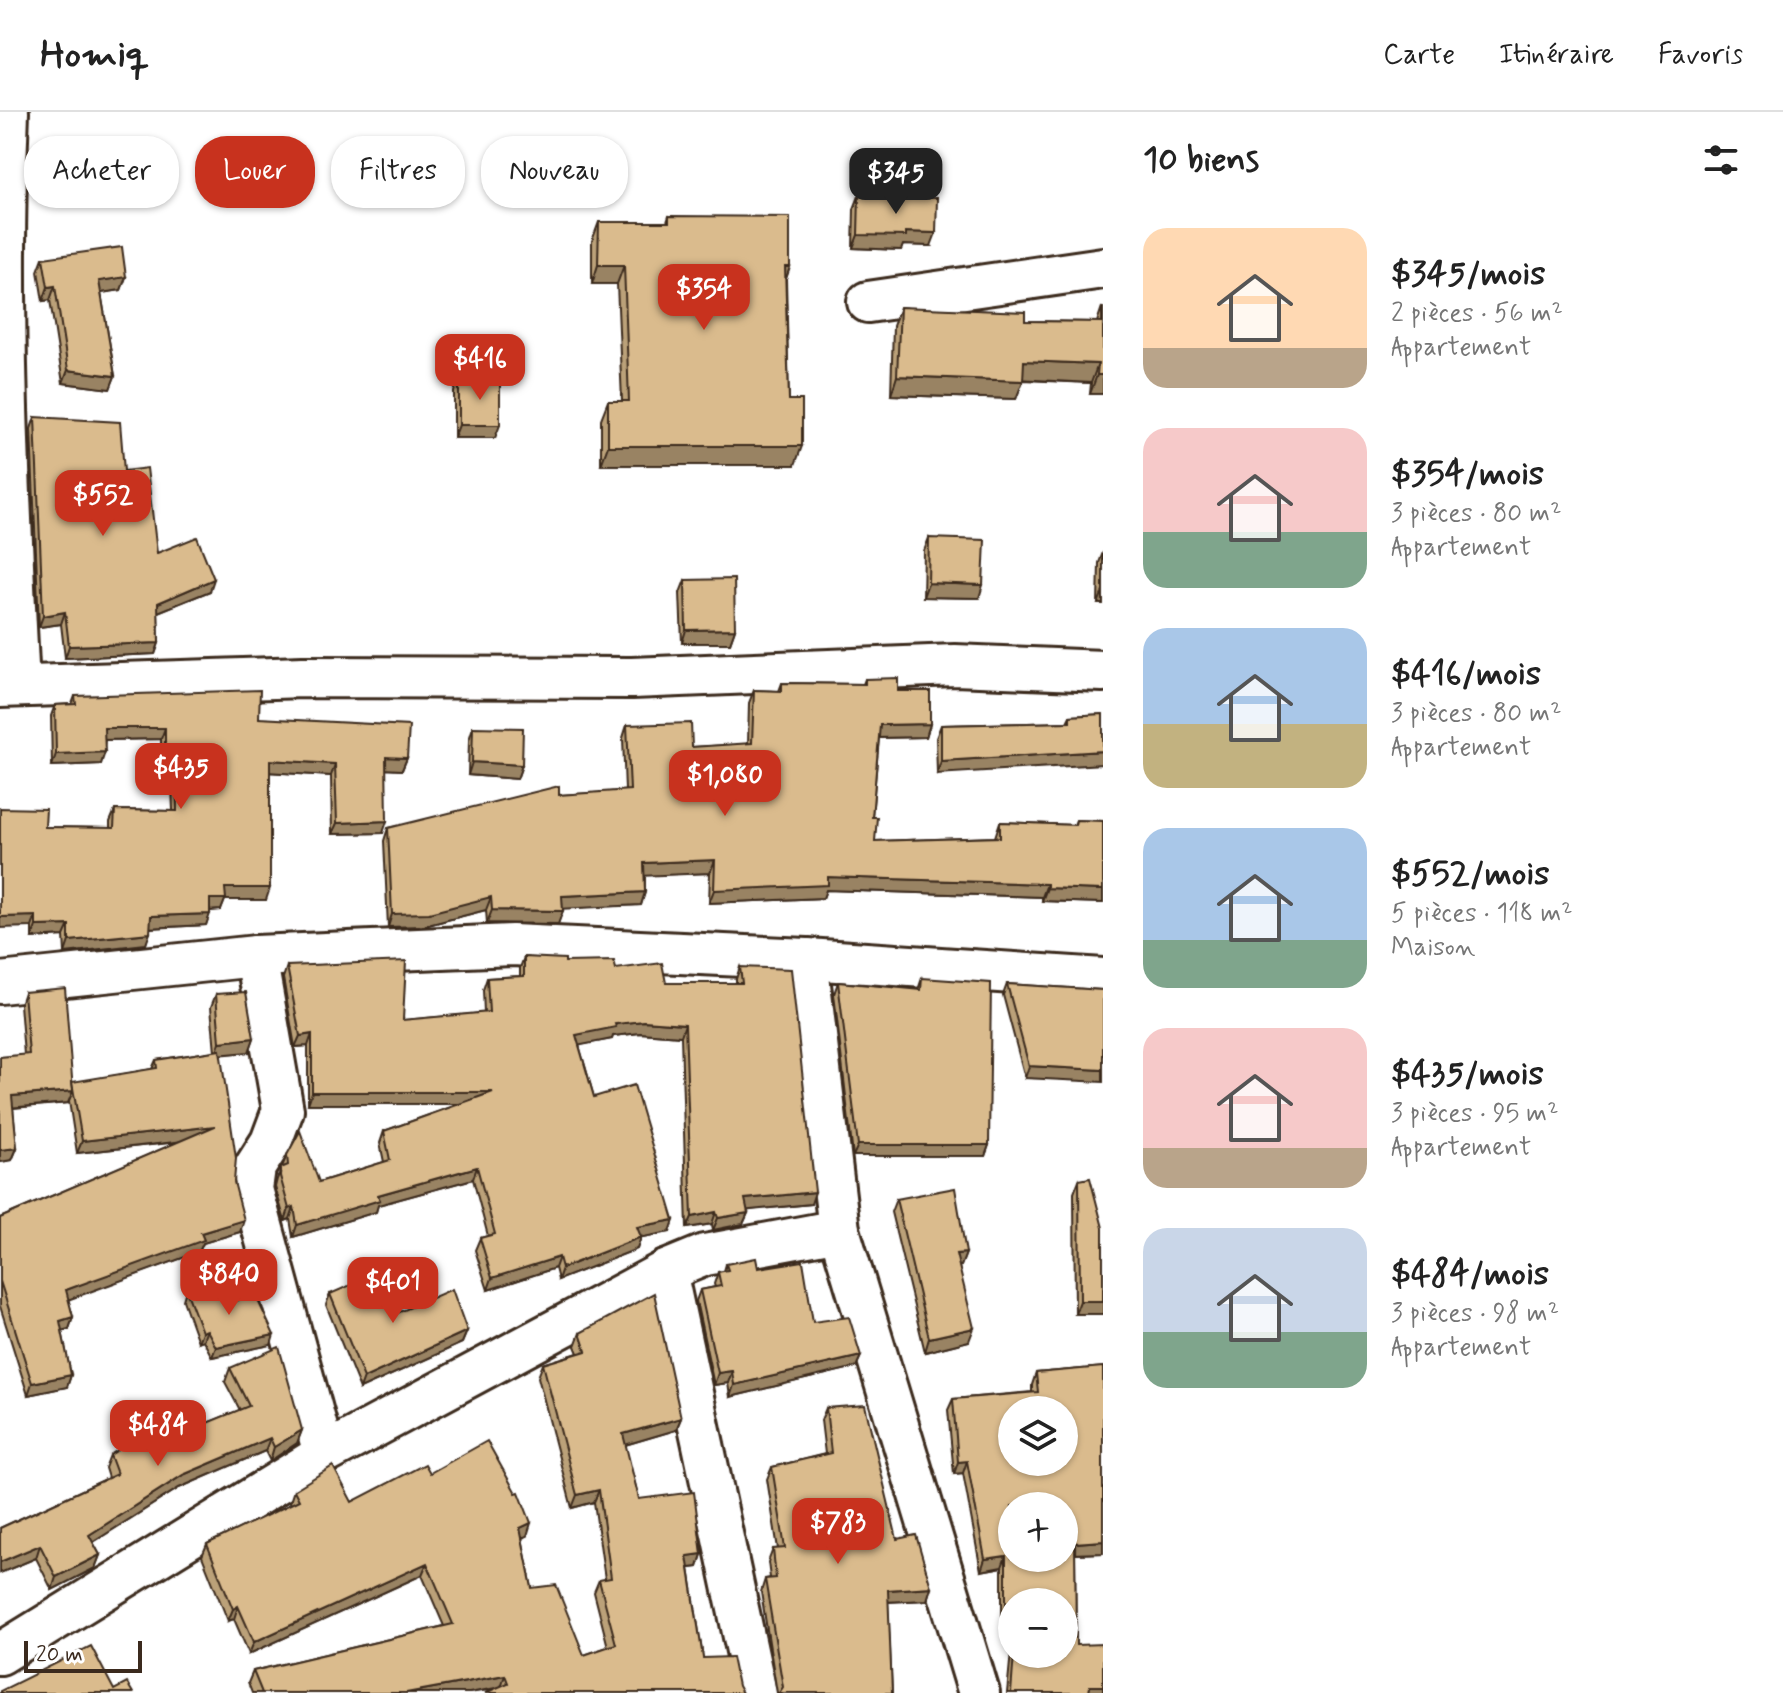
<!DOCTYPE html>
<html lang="fr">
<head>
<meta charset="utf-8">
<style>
  :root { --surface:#fff; --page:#f2f2f2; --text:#222; --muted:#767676; --line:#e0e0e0; --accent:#c8321e }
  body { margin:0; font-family:Mynerve,sans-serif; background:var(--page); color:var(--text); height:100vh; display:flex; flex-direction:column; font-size:30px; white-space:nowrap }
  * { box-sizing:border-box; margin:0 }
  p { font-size:26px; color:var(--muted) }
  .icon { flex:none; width:44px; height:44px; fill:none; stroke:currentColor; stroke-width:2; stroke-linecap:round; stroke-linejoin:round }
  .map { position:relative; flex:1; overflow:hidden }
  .details { display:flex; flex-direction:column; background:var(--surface); width:680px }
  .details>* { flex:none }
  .banner { position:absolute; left:24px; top:24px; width:760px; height:72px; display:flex; gap:16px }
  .buttons { position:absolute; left:998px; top:1284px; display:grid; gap:16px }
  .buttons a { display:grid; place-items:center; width:80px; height:80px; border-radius:50%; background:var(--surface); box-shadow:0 2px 6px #0004; font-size:40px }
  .scale { position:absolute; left:24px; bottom:20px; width:118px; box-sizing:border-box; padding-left:8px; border:4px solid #3b2a1e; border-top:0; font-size:22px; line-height:28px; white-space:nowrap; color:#3b2a1e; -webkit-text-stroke:6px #fff; paint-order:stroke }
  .price { position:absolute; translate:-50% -68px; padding:0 18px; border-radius:16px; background:var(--accent); color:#fff; font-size:26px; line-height:52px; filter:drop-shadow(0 2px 4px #0008) }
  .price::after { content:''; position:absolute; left:50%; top:48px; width:24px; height:18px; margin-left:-12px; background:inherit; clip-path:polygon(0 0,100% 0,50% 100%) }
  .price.active { background:#222; color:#fff }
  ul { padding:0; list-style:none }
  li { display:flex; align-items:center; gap:24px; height:200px; padding:0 40px }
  li span { display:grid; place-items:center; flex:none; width:224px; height:160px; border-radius:24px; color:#555 }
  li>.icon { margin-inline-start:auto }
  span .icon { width:96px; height:96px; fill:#fffc; stroke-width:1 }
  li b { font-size:34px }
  h2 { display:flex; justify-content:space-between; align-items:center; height:96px; padding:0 40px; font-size:34px }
  .tag { padding:0 28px; border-radius:32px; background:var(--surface); box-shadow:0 2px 6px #0004; font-size:28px; line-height:72px }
  .tag.active { background:var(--accent); color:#fff }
  header { display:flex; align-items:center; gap:48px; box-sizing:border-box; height:112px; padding:0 40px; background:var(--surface); border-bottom:2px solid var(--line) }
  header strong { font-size:38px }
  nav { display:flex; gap:44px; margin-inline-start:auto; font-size:28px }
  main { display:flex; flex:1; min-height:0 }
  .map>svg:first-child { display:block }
</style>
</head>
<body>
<header>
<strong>Homiq</strong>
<nav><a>Carte</a><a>Itinéraire</a><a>Favoris</a></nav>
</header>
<main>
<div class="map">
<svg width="1103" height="1581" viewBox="0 0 1103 1581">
  <rect width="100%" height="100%" fill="#fff"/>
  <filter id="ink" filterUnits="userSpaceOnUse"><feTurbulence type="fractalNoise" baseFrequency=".0125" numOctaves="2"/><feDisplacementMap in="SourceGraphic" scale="16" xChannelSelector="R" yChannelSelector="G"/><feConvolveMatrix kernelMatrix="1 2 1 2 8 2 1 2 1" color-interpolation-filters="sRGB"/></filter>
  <g filter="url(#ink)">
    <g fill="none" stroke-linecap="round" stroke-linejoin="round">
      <defs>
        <g id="minor">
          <path d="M 8,0 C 0,189 9,384 19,573"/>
          <polyline points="868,190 1103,156"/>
          <polyline points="0,575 303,565 632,566 955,553 1103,559"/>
          <polyline points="256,844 283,998 271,1030 255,1055 252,1077 324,1342"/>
          <polyline points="0,871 256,844 512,833 807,847 1103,867"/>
          <polyline points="839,1118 979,1581"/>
          <polyline points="666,1159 756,1581"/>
          <polyline points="0,1542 324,1342 666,1159 705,1143 839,1118 807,847"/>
        </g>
      </defs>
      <use href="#minor" stroke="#3b2a1e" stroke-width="46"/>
      <use href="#minor" stroke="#fff" stroke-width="40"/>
    </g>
    <g fill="#bba179" stroke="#3b2a1e" stroke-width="2">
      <polygon points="859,84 931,134 903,133 901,138 853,136 854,97"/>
      <polygon points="669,104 790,155 786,167 789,288 795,353 601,353 601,307 608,289 622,289 617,172 592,172 592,129 599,110 667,110"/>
      <polygon points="43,146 126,165 121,178 101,181 115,264 110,277 63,271 50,188 43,189 38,159"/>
      <polygon points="900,195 1025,209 1097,210 1102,195 1103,282 1090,282 1091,271 1023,268 1016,287 891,283 893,214"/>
      <polygon points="459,267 495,326 454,326 454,280"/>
      <polygon points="35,305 124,359 157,441 210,479 158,500 159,531 155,542 65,546 61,512 39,515 31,317"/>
      <polygon points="929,426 979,486 923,485 924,439"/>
      <polygon points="1103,440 1103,492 1098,492 1099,451"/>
      <polygon points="685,468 735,517 730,531 682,531 680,481"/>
      <polygon points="865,567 898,579 930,612 926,625 879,626 872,705 875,729 995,725 1000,710 1074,713 1076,708 1103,709 1103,791 1042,789 1042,785 826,778 823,786 709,791 710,761 645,763 645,780 641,793 563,796 558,812 487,811 486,798 424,814 388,815 384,729 388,716 559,683 625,679 623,626 627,613 692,635 748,632 749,591 754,578 779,579 782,571 863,572"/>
      <polygon points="75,584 259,606 407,646 402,658 386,657 383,721 332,722 331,664 270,660 266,788 225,788 221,798 210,799 206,813 150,816 146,832 65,841 64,824 32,826 32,815 45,715 110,716 110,710 115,698 173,699 171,649 161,649 161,627 105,628 101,652 52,654 51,604 55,593 72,592"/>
      <polygon points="1103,602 937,662 936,626 941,613 1067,610 1070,604"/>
      <polygon points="473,615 522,653 517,667 468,663 469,628"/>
      <polygon points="524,845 616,857 666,871 736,871 736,867 740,855 811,1092 747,1098 748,1101 743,1112 713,1118 712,1112 687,1116 681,924 640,921 613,924 612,927 579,933 594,985 674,1108 670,1120 641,1125 637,1137 558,1168 555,1156 488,1178 475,1138 480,1126 488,1124 473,1067 378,1093 376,1100 293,1125 290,1107 285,1109 275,1075 277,1067 287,1043 319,1070 384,1050 380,1031 384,1019 460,992 308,992 308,934 295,935 283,866 287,854 403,908 484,901 483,878 487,866 520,864 520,856"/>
      <polygon points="922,866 989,1033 985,1044 853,1044 834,882 838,870 918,878"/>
      <polygon points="1007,872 1103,878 1025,966 1003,883"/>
      <polygon points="24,880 72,971 152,957 156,948 215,939 211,895 216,882 254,926 249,940 220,942 240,1120 203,1131 199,1140 68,1187 73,1205 69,1217 62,1219 71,1263 67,1275 28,1283 0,1194 0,1106 179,1030 77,1041 69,989 68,991 13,996 17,1036 12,1048 0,1050 24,943 20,892"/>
      <polygon points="1079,1068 1103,1202 1075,1202 1074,1081"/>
      <polygon points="896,1087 966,1141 961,1154 959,1154 969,1229 925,1240 891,1100"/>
      <polygon points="726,1152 758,1156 813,1210 861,1244 856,1255 730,1285 728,1271 714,1273 696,1189 700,1178 715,1175 714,1172 718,1160 724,1159"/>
      <polygon points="186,1178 226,1192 271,1233 212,1245 203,1228 198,1230 183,1188"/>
      <polygon points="330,1182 393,1203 467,1219 462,1231 360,1277 326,1193"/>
      <polygon points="580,1221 681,1306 676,1318 625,1333 639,1387 702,1442 698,1455 689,1456 703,1546 469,1581 252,1581 248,1571 253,1559 444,1514 422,1463 249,1542 234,1507 228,1509 202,1444 207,1432 291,1392 290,1390 294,1378 352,1390 430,1361 527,1424 522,1426 532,1476 584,1543 608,1535 594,1480 599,1468 605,1467 594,1390 572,1396 538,1265 543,1252 578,1241 575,1234"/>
      <polygon points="1103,1255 1103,1441 1075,1442 1076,1533 1103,1581 1007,1581 1012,1529 1012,1542 1064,1542 1012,1490 1012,1517 1002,1517 1002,1455 981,1459 963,1361 954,1362 948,1298 953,1287 1032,1280 1032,1273 1036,1261"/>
      <polygon points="230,1256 302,1318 297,1331 270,1349 265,1339 179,1376 93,1430 100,1443 95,1456 52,1478 36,1446 0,1461 0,1416 108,1366 105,1356 110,1343 165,1328 240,1298 225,1270"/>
      <polygon points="826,1296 897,1427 931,1475 927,1488 888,1490 892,1581 777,1581 761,1480 765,1467 770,1466 768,1450 773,1437 778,1437 767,1367 772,1355 825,1342 821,1308"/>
    </g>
    <g fill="#998363" stroke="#3b2a1e" stroke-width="2">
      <polygon points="906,120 936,121 931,134 903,133 901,138 853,136 858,123"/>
      <polygon points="598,153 624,153 617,172 592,172"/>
      <polygon points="785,155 790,155 783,174"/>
      <polygon points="126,165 121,178 94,182 99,169"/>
      <polygon points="55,174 50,188 43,189 48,175"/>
      <polygon points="1024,249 1098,252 1091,271 1017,267"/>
      <polygon points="68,258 115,264 110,277 63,271"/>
      <polygon points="1097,263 1103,263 1103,282 1090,282"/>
      <polygon points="897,264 1023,269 1016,287 891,283"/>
      <polygon points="459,313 500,313 495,326 454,326"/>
      <polygon points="608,334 802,334 795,353 601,353"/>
      <polygon points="214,467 210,479 153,502 158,491"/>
      <polygon points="928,471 983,473 979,486 923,485"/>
      <polygon points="1103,479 1103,492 1098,492"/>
      <polygon points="65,500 61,512 39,515 43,504"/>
      <polygon points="735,517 730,531 682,531 686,518"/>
      <polygon points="159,531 155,542 65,546 69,534"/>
      <polygon points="930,612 926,625 876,626 880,613"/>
      <polygon points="104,616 165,616 161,627 100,628"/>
      <polygon points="165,637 176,637 171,649 161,649"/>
      <polygon points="1103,639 1103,652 937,662 941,649"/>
      <polygon points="105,640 101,652 52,654 56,642"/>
      <polygon points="386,645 407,646 402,658 381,657"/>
      <polygon points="270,648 335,652 331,664 266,660"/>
      <polygon points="472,650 522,653 517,667 468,663"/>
      <polygon points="387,709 383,721 332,722 337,711"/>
      <polygon points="715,748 710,761 640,764 644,751"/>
      <polygon points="828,765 1047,772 1042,785 826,778 823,786 709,791 714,778"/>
      <polygon points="225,776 270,776 266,788 225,788 221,798 206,799 210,787"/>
      <polygon points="1047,776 1103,778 1103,791 1042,789"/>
      <polygon points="645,780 641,793 558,797 562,784"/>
      <polygon points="491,785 486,798 424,814 388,815 392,802"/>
      <polygon points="492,798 563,799 558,812 487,811"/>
      <polygon points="210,802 206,813 146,816 151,804"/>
      <polygon points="36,804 32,815 0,816 0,805"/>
      <polygon points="69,813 64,824 32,826 36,814"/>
      <polygon points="150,821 146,832 65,841 69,829"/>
      <polygon points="644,909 685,912 681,924 640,921 613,924 612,927 572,935 576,923 615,912"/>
      <polygon points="312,922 308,934 295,935 300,924"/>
      <polygon points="254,926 249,940 216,943 220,930"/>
      <polygon points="1029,954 1103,958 1103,970 1025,966"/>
      <polygon points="73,979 68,991 7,996 12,984"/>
      <polygon points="312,980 493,980 488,992 308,992"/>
      <polygon points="215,1014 211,1026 77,1041 82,1029"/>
      <polygon points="858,1033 989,1033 985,1044 853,1044"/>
      <polygon points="17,1036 12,1048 0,1050 0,1038"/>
      <polygon points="477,1055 473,1067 378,1093 376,1100 293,1125 297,1113 378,1083"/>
      <polygon points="815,1080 811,1092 741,1099 745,1087"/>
      <polygon points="294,1095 290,1107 285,1109 289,1097"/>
      <polygon points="716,1100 712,1112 687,1116 692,1105"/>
      <polygon points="748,1101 743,1112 713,1118 718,1106"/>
      <polygon points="244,1108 240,1120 203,1131 199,1140 62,1190 66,1178 201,1121"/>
      <polygon points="674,1108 670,1120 633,1127 637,1115"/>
      <polygon points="641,1125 637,1137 558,1168 562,1156"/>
      <polygon points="966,1141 961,1154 951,1156 956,1142"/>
      <polygon points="559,1145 555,1156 488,1178 492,1166"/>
      <polygon points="1080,1189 1103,1189 1103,1202 1075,1202"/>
      <polygon points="73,1205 69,1217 56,1220 60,1209"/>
      <polygon points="974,1216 969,1229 925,1240 929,1226"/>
      <polygon points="207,1218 203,1228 198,1230 202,1220"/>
      <polygon points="467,1219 462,1231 360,1277 364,1266"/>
      <polygon points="274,1223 271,1233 212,1245 216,1235"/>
      <polygon points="861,1244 856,1255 730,1285 734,1273"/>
      <polygon points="732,1259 728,1271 714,1273 718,1261"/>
      <polygon points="71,1263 67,1275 28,1283 32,1271"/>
      <polygon points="681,1306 676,1318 618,1335 623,1322"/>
      <polygon points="302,1318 297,1331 270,1349 274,1335"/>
      <polygon points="270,1326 265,1339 179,1376 84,1436 89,1423 183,1363"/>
      <polygon points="967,1349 963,1361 954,1362 958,1350"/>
      <polygon points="599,1378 594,1390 572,1396 577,1383"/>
      <polygon points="531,1411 527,1424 515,1428 520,1416"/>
      <polygon points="1103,1429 1103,1441 1071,1442 1075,1431"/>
      <polygon points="40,1433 36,1446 0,1461 0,1450"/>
      <polygon points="702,1442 698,1455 682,1457 687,1444"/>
      <polygon points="100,1443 95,1456 52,1478 56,1465"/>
      <polygon points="1006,1444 1002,1455 981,1459 985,1447"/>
      <polygon points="427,1451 422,1463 249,1542 254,1530"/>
      <polygon points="931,1475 927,1488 883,1490 888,1478"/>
      <polygon points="238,1494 234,1507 228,1509 233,1497"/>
      <polygon points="1006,1505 1012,1505 1012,1517 1002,1517"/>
      <polygon points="505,1563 501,1575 469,1581 406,1581"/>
      <polygon points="1090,1574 1103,1574 1103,1581 1088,1581"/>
    </g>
    <g fill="#dabb8d" stroke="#3b2a1e" stroke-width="2" fill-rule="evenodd">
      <polygon points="859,84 937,86 936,121 906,120 906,124 858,123"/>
      <polygon points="669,104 790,105 790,155 785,155 789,288 802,288 802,334 608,334 608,289 629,289 624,153 598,153 599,110 669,110"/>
      <polygon points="122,135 126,165 99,169 115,264 68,258 55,174 48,175 43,146"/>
      <polygon points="900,195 1025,200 1025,209 1102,210 1103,195 1103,263 1097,263 1098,252 1024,249 1023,269 897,264"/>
      <rect x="459" y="267" width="41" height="46"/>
      <polygon points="35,305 120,310 124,359 147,356 157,441 197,425 214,467 158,491 159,531 69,534 65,500 43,504"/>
      <polygon points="929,426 985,428 983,473 928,471"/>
      <polygon points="734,467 735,517 686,518 685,468"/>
      <polygon points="898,566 898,579 930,579 930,612 880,613 872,705 877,705 875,729 1000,725 1000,710 1075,713 1076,708 1103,709 1103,778 1047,776 1047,772 828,765 828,773 714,778 715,748 644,751 645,780 562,784 563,799 492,798 491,785 429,801 392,802 388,716 559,674 559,683 630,678 627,613 691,611 692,635 752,631 754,578 782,579 782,571 865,572 865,567"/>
      <polygon points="260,578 259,606 409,614 407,646 386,645 387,709 337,711 335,652 270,648 270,776 225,776 226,787 210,787 210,802 151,804 150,821 69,829 69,813 36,814 36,804 0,805 0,696 46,697 45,715 114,716 115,698 177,699 176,637 165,637 165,616 104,616 105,640 56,642 55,593 76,592 75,584"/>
      <polygon points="1103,602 1103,639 941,649 941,613 1070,610 1070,604"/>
      <polygon points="473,615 523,616 522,653 472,650"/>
      <polygon points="524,845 565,847 565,850 614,849 616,857 662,851 666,871 742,871 740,855 791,857 815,1080 745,1087 748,1101 718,1106 716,1100 692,1105 685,912 644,909 615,912 616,915 576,923 594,985 634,973 674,1108 637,1115 641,1125 562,1156 559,1145 492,1166 480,1126 495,1122 477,1055 378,1083 380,1088 297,1113 294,1095 289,1097 280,1064 281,1056 288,1053 287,1043 300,1019 319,1070 390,1048 384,1019 493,980 312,980 312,922 300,924 287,854 406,849 403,908 489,900 487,866 524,864"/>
      <polygon points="922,866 991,871 989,1033 858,1033 838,870 921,878"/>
      <polygon points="1007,872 1103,878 1103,958 1029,954"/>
      <polygon points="65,876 73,979 12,984 17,1036 0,1038 0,945 29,942 24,880"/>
      <polygon points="246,880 254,926 220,930 216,882"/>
      <polygon points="220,938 236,1046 234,1070 244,1108 201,1121 204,1128 66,1178 73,1205 60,1209 71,1263 32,1271 0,1169 0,1106 215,1014 82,1029 72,970 157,956 156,948"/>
      <polygon points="1090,1066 1103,1116 1103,1189 1080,1189 1079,1068"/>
      <polygon points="955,1076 966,1141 956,1142 974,1216 929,1226 896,1087"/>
      <polygon points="756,1146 758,1156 803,1149 813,1210 849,1205 861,1244 734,1273 732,1259 718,1261 700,1178 721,1174 718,1160 728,1158 726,1152"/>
      <polygon points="376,1162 393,1203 452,1177 467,1219 364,1266 330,1182"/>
      <polygon points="220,1174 226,1192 255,1182 274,1223 216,1235 207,1218 202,1220 186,1178"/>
      <polygon points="654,1181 681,1306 623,1322 639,1387 694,1380 702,1442 687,1444 703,1546 732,1545 738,1574 742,1581 485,1581 508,1571 505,1563 406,1581 262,1581 253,1559 453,1512 427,1451 254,1530 238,1494 233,1497 207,1432 299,1388 294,1378 333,1354 352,1390 425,1352 430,1361 487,1329 516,1381 519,1380 531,1411 520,1416 532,1476 556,1473 584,1543 616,1532 599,1468 611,1466 599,1378 577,1383 543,1252 586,1239 580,1221"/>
      <polygon points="279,1235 302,1318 274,1335 270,1326 183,1363 89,1423 100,1443 56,1465 40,1433 0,1450 0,1416 117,1362 110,1343 156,1314 165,1328 249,1294 230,1256"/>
      <path d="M 1103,1255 L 1103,1429 L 1075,1431 L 1076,1533 L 1103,1532 L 1103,1574 L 1090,1574 L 1089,1581 L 1011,1581 L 1014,1542 L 1064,1542 L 1064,1490 L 1012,1490 L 1012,1505 L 1006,1505 L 1006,1444 L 985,1447 L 967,1349 L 958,1350 L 953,1287 L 1038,1280 L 1036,1261 ZM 1012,1298 L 1064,1298 L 1064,1350 L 1012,1350 ZM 1012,1394 L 1064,1394 L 1064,1446 L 1012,1446 Z"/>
      <polygon points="865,1293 897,1427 916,1423 931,1475 888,1478 892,1581 779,1581 783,1575 765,1467 776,1466 773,1437 785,1436 772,1355 831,1341 826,1296"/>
      <polygon points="91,1534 114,1578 127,1571 133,1581 0,1581 0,1579"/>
    </g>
  </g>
</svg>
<div class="buttons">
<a><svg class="icon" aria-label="layers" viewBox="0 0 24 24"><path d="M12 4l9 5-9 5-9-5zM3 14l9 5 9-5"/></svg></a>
<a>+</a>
<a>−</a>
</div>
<div class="scale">20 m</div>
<b class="price active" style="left:896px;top:104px">$345</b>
<b class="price" style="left:704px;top:220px">$354</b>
<b class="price" style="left:480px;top:290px">$416</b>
<b class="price" style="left:103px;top:426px">$552</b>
<b class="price" style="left:181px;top:699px">$435</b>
<b class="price" style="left:725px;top:706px">$1,080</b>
<b class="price" style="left:229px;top:1205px">$840</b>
<b class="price" style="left:393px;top:1213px">$401</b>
<b class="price" style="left:158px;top:1356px">$484</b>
<b class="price" style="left:838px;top:1454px">$783</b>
<div class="banner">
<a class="tag">Acheter</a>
<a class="tag active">Louer</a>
<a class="tag">Filtres</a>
<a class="tag">Nouveau</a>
</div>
</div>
<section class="details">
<h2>10 biens<svg class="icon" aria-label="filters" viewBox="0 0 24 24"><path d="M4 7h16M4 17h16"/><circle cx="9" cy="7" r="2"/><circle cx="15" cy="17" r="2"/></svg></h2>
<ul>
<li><span style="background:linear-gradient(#ffd9b3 75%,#b9a48a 0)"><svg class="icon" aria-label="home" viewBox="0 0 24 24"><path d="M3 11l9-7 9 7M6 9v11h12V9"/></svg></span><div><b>$345/mois</b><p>2 pièces · 56 m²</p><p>Appartement</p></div></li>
<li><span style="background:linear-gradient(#f6c9c9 65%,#7fa58c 0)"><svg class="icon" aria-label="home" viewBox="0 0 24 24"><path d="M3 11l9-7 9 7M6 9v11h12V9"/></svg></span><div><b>$354/mois</b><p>3 pièces · 80 m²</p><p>Appartement</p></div></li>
<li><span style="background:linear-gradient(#a9c7e8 60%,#c2b280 0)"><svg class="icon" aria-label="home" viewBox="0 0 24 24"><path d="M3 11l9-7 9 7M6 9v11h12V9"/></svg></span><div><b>$416/mois</b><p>3 pièces · 80 m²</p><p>Appartement</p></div></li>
<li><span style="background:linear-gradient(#a9c7e8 70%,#7fa58c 0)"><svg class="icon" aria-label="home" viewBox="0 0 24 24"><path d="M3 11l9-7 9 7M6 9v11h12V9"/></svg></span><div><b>$552/mois</b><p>5 pièces · 118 m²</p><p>Maison</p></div></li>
<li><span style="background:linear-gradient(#f6c9c9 75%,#b9a48a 0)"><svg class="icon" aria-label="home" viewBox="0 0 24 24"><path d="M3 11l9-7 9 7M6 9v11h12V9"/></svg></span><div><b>$435/mois</b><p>3 pièces · 95 m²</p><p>Appartement</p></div></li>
<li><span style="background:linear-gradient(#c9d6e8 65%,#7fa58c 0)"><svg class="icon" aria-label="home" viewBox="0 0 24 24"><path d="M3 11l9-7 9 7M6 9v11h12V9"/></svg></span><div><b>$484/mois</b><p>3 pièces · 98 m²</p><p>Appartement</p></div></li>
</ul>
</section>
</main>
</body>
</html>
